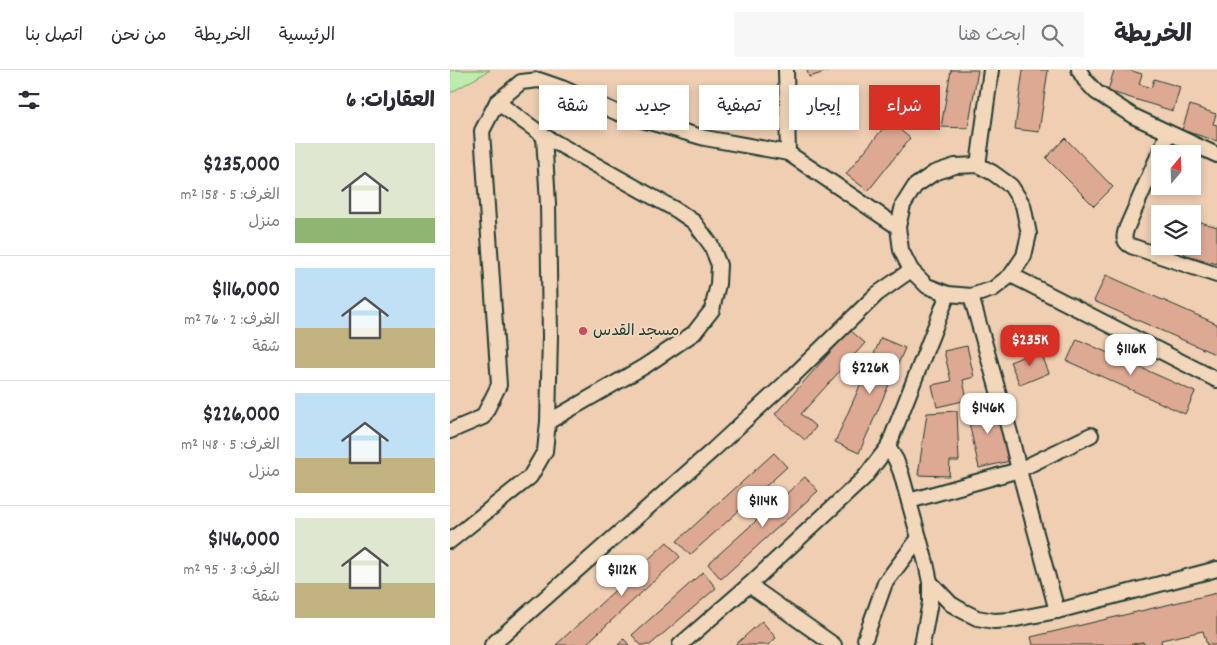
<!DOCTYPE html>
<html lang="ar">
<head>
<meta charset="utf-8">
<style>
  :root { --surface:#fff; --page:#f7f7f7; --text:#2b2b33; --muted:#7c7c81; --line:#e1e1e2; --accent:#d93025 }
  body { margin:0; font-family:Dekko,"Playpen Sans Arabic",sans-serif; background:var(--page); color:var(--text); direction:rtl; height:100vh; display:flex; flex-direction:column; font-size:19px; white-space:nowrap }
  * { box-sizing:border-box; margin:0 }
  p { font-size:16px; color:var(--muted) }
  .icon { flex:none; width:28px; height:28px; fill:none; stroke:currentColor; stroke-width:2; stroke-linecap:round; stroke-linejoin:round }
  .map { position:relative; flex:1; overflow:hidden; direction:ltr }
  .drawer { display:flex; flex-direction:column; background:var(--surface); width:450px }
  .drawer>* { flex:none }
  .guide { position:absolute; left:15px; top:15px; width:475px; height:45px; direction:rtl; display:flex; gap:10px }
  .needle { width:32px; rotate:19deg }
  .buttons { position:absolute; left:701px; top:75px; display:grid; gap:10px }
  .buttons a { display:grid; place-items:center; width:50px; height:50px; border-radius:0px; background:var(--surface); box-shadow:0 2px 8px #0003; font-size:25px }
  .price { position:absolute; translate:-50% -42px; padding:0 11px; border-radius:10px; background:#fff; color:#222; font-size:16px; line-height:32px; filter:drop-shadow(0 1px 2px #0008) }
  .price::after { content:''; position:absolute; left:50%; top:30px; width:15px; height:11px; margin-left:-8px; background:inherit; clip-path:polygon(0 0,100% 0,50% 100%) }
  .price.on { background:var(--accent); color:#fff }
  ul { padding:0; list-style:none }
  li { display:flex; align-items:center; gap:15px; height:125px; padding:0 15px }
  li+li { border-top:1px solid var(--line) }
  li span { display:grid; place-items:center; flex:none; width:140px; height:100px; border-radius:0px; color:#555 }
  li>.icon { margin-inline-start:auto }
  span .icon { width:60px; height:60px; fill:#fffc; stroke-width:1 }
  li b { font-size:21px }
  h2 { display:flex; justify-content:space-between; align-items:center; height:60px; padding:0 15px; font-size:21px }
  .tag { padding:0 18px; border-radius:0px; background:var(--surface); box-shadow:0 2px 8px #0003; font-size:18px; line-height:45px }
  .tag.on { background:var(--accent); color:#fff }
  header { display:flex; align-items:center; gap:30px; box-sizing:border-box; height:70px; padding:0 25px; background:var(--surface); border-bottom:1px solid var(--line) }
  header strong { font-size:24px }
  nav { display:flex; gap:28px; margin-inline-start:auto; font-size:18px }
  .search { width:350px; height:45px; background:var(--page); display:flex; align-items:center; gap:12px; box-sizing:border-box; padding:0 18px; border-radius:0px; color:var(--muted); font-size:19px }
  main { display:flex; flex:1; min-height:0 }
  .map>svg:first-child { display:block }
</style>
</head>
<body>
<header>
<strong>الخريطة</strong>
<div class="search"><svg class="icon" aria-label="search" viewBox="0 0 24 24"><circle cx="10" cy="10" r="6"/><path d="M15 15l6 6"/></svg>ابحث هنا</div>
<nav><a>الرئيسية</a><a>الخريطة</a><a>من نحن</a><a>اتصل بنا</a></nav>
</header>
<main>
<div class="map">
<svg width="767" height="575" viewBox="0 0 767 575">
  <rect width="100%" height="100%" fill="#efceb2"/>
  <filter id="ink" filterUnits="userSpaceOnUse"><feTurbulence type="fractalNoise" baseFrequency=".02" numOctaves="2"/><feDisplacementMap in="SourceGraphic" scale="10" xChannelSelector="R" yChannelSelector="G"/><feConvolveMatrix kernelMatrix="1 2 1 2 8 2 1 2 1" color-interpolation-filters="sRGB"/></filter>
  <g filter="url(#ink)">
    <polygon fill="#bdedab" stroke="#6e9570" points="0,0 40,0 0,23"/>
    <g fill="#dea992" stroke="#1f3d34">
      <polygon points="357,0 382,0 359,7"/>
      <polygon points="501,0 528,0 518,58 491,57"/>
      <polygon points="573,0 598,0 589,62 565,59"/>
      <polygon points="664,0 679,0 692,4 689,14 701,18 704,9 730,17 723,41 658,21"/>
      <polygon points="740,35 766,44 763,54 767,55 767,71 732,60"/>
      <polygon points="439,51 460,68 418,121 396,104"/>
      <polygon points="615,68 663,117 644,136 596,88"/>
      <polygon points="743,150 767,157 767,194 734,184 735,178 728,176 742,176"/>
      <polygon points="656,205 767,254 767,285 644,231"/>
      <polygon points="400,260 415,273 351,344 366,357 355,370 325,344"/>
      <polygon points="431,268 455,278 409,383 385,372"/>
      <polygon points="627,269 745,322 735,344 617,291"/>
      <polygon points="517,276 524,307 513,310 517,330 487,337 482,315 501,311 494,281"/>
      <polygon points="590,280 599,303 570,315 560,292"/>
      <polygon points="546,332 560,391 529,398 516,339"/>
      <polygon points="507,341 509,391 500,391 499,406 468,405 477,343"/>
      <polygon points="324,383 337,397 240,485 227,471"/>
      <polygon points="355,407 368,421 271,509 258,494"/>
      <polygon points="217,472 230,487 135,575 106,575"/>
      <polygon points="253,502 266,518 200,575 191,575 182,565"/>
      <polygon points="767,523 767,575 757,575 753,561 711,570 712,575 694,575 693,572 679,575 583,575 581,567"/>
      <polygon points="312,551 326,568 318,575 285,575"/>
      <polygon points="174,569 179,575 168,575"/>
      <polygon points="693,572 694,575 679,575"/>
    </g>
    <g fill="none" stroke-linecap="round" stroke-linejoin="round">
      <defs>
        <g id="minor">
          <polyline points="336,0 338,83"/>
          <polyline points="629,0 635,10 646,22 683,46 767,85"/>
          <path d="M 718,63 L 677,157 C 674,165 672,171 681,176 L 767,205"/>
          <polyline points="94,66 98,134 100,266 98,352"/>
          <polygon points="528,95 543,103 561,116 573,135 579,164 574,186 561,205 543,219 521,226 498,224 477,216 461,200 451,180 448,157 453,135 465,116 484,103 505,96"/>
          <polyline points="528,95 541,0"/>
          <polyline points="561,205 767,310"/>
          <polyline points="521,226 560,363 569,400 607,541"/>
          <polyline points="0,361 33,347 49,315 32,61 47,32 71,12 89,10 112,18 168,43 255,68 338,83 448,157"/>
          <polyline points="438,377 446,390 451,403 476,493 480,512 480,532 472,575"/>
          <polyline points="459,431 569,400 641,365"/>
          <polyline points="0,471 80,407 95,381 98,352 195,296 244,263 262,240 268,214 269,195 261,175 244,152 228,141 94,66 47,32"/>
          <polyline points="480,512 501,534 513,541 527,548 544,551 561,550 607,541 767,499"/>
          <polyline points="299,515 384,575"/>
          <polyline points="415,569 435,513 469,468"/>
          <polyline points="42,575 263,380 342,307 427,224 461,200"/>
          <polyline points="230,575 299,515 414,408 438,377 498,224"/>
        </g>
      </defs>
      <use href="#minor" stroke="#1f3d34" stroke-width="18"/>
      <use href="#minor" stroke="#f3d7ba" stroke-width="14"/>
    </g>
  </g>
  <circle fill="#d1495b" stroke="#f3d7ba" stroke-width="2" cx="133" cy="261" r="5"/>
  <g text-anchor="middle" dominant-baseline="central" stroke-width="4" stroke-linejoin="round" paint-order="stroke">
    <g font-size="16" fill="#1f3d34" stroke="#f3d7ba" text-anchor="start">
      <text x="143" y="261">مسجد القدس</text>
    </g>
  </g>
</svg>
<div class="buttons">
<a><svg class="needle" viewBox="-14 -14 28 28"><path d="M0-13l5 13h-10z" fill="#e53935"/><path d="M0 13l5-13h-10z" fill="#7c7c81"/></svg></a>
<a><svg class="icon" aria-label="layers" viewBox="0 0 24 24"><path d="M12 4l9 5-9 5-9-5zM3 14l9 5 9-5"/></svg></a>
</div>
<b class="price on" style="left:580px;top:297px">$235K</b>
<b class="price" style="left:681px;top:306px">$116K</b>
<b class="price" style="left:420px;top:325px">$226K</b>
<b class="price" style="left:538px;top:365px">$146K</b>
<b class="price" style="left:313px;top:458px">$114K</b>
<b class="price" style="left:172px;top:527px">$112K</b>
<div class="guide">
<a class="tag on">شراء</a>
<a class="tag">إيجار</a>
<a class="tag">تصفية</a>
<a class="tag">جديد</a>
<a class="tag">شقة</a>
</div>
</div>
<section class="drawer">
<h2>العقارات: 6<svg class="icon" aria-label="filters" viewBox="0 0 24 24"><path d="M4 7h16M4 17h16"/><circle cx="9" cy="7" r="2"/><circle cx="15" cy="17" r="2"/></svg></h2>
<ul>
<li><span style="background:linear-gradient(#dfe7d0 75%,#8fb573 0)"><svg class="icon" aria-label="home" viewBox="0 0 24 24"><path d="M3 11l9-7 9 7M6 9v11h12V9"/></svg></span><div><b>$235,000</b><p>الغرف: 5 · 158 m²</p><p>منزل</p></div></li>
<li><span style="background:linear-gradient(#bfe0f5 60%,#c2b280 0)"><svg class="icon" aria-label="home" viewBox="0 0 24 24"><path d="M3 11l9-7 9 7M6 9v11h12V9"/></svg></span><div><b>$116,000</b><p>الغرف: 2 · 76 m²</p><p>شقة</p></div></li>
<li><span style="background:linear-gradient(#bfe0f5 65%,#c2b280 0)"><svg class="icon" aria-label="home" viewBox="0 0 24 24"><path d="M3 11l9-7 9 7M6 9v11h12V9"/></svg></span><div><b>$226,000</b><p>الغرف: 5 · 148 m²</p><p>منزل</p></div></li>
<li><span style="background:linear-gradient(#dfe7d0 65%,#c2b280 0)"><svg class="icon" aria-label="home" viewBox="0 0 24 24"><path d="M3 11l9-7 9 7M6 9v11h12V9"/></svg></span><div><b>$146,000</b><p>الغرف: 3 · 95 m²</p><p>شقة</p></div></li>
</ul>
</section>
</main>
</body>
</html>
